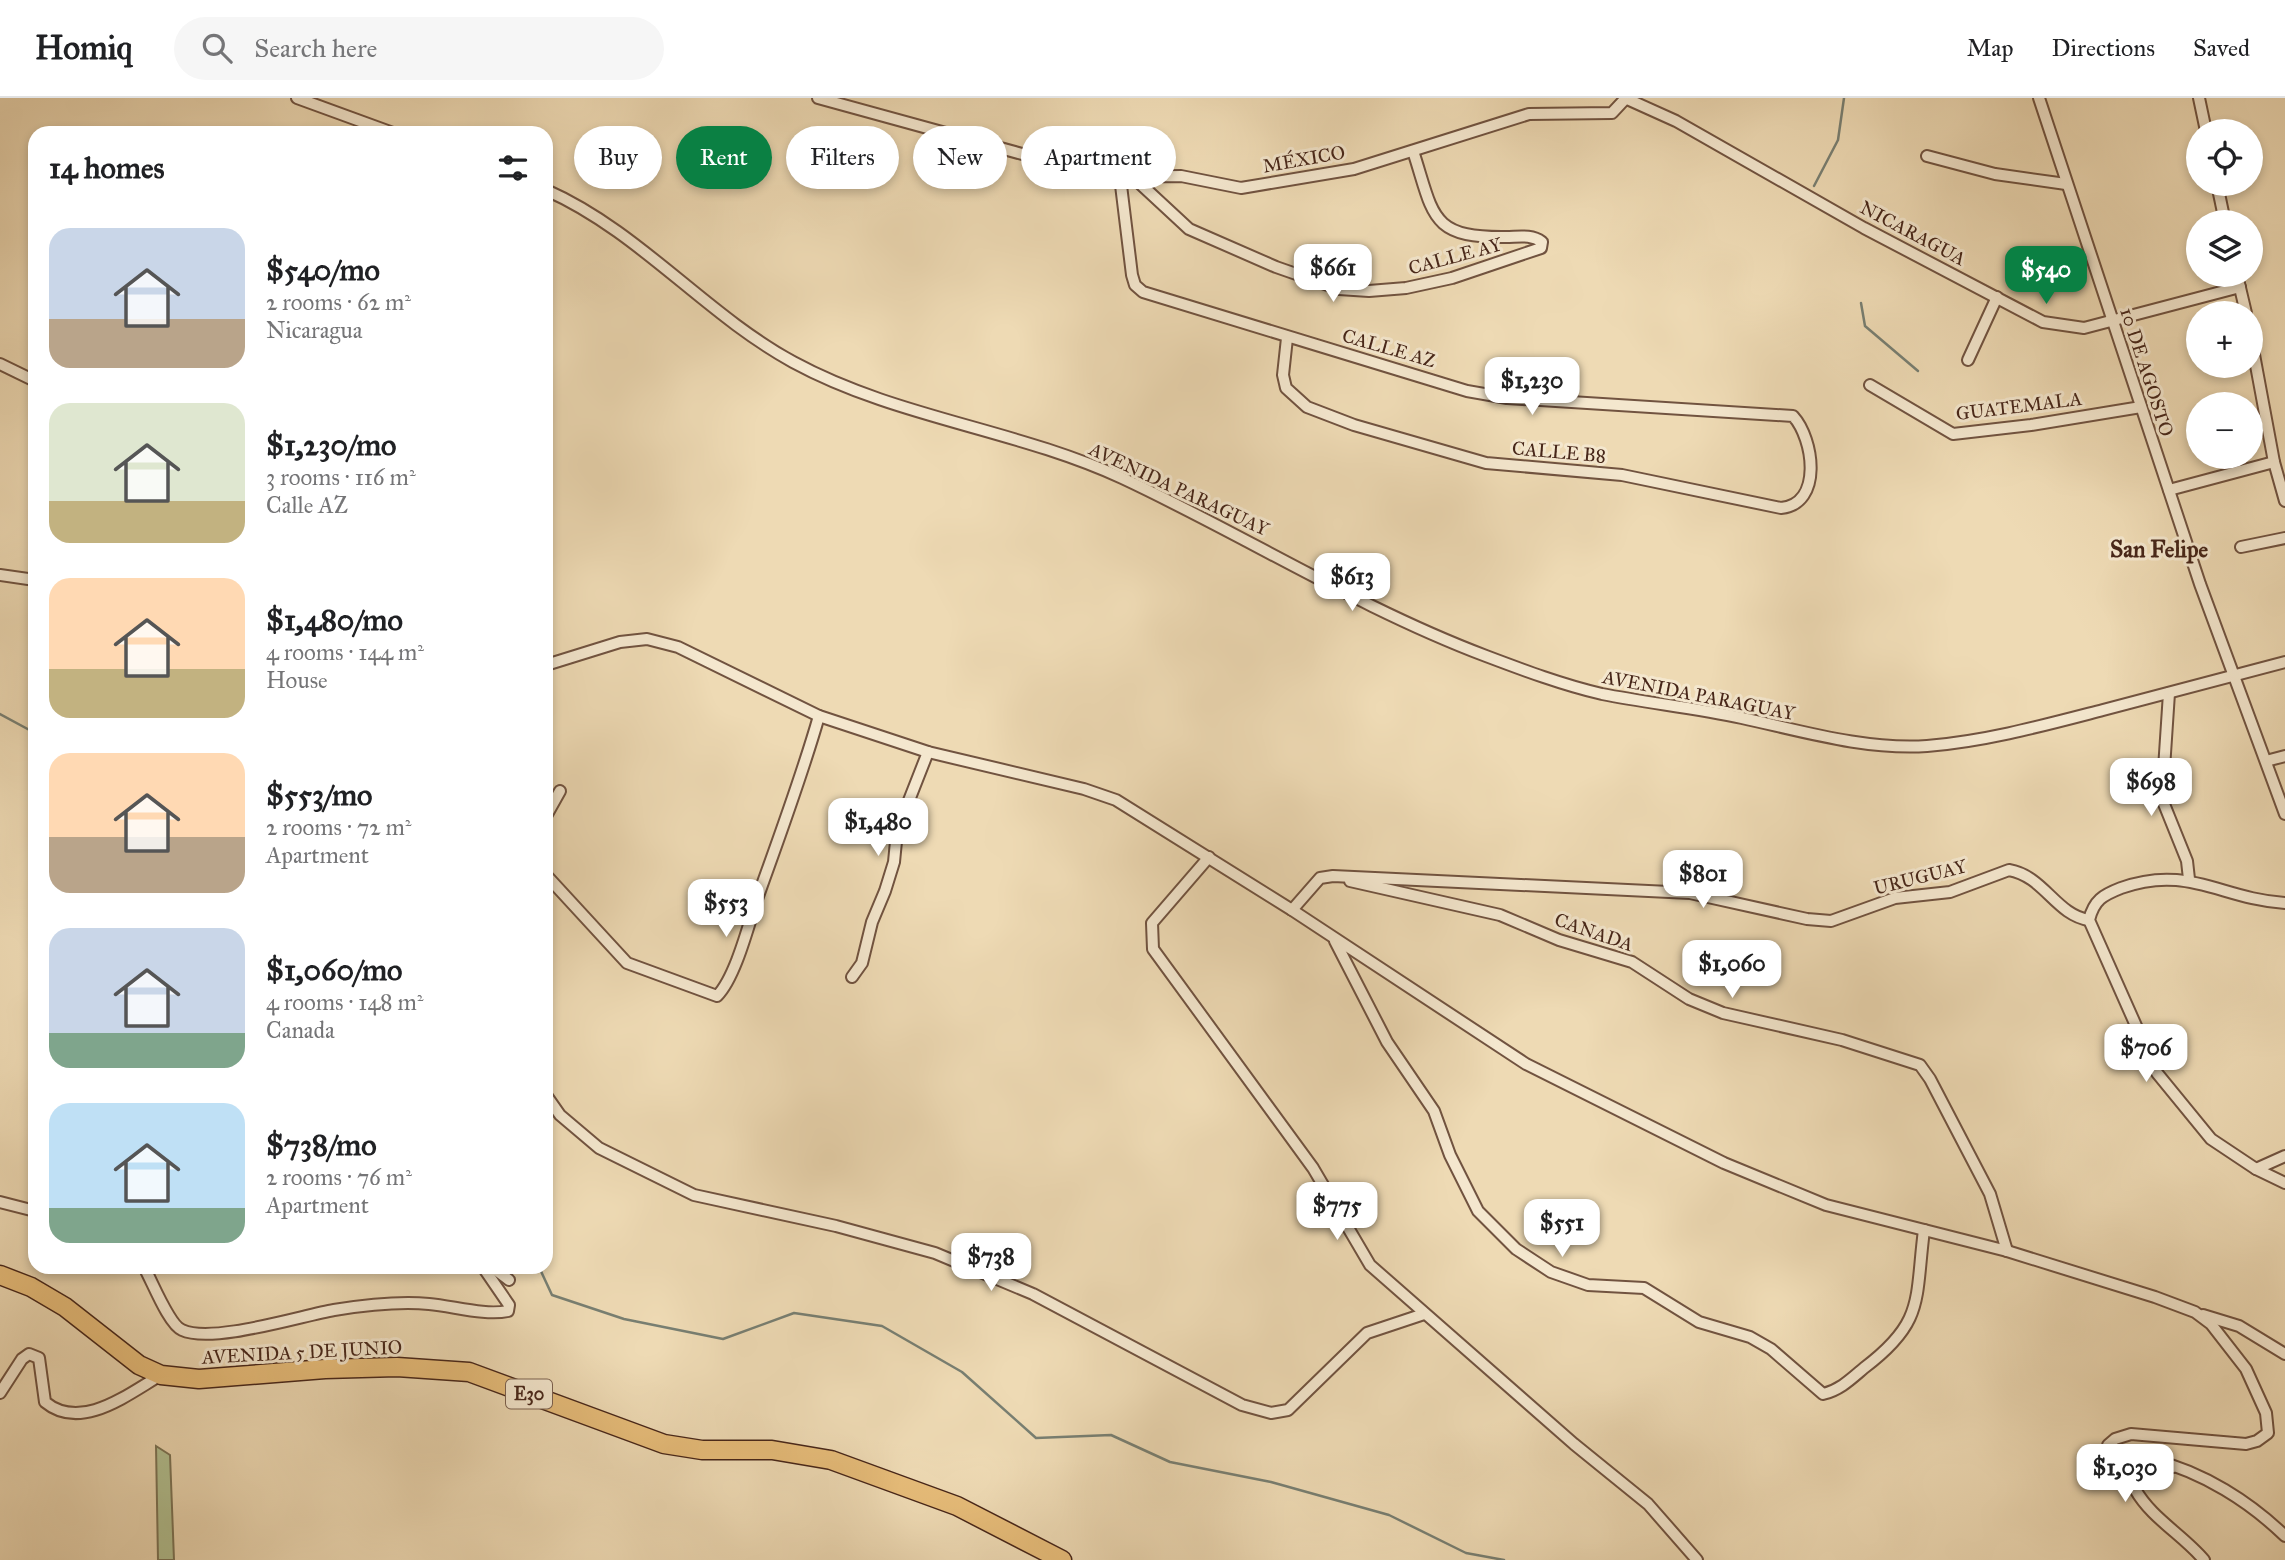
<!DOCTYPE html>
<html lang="en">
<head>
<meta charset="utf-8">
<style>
  :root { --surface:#fff; --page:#f6f6f6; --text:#202124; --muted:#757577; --line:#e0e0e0; --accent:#0b8043 }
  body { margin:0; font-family:"IM FELL Great Primer",serif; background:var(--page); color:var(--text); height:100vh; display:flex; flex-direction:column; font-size:26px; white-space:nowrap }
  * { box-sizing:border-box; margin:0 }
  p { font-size:23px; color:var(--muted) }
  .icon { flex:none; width:38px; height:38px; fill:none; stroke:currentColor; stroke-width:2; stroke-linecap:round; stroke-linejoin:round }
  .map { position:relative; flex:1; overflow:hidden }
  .panel { position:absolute; left:28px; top:28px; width:525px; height:1148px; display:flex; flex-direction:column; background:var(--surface); border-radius:21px; box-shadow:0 4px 10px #0003 }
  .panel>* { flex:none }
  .hud { position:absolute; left:574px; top:28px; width:665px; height:63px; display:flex; gap:14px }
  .buttons { position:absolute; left:2186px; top:21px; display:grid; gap:14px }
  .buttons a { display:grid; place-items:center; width:77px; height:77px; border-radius:50%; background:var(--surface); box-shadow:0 4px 10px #0003; font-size:35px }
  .price { position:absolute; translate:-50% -60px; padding:0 16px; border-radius:14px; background:#fff; color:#222; font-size:23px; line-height:46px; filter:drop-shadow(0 2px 4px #0008) }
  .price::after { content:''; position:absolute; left:50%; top:42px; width:21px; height:16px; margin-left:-10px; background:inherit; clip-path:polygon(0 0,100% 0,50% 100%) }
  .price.selected { background:var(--accent); color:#fff }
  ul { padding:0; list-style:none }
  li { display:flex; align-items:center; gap:21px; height:175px; padding:0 21px }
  li span { display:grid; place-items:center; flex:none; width:196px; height:140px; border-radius:21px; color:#555 }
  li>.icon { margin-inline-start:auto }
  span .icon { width:84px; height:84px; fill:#fffc; stroke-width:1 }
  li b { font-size:30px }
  h2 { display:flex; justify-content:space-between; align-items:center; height:84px; padding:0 21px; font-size:30px }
  .tag { padding:0 24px; border-radius:32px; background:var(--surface); box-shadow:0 4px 10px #0003; font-size:24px; line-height:63px }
  .tag.selected { background:var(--accent); color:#fff }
  header { display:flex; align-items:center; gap:42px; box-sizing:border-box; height:98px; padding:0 35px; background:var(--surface); border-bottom:2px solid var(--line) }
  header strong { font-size:33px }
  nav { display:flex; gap:38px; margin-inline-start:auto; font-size:24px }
  .search { width:490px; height:63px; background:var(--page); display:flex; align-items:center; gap:18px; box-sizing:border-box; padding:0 24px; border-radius:38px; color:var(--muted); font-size:26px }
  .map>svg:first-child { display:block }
</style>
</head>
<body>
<header>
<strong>Homiq</strong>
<div class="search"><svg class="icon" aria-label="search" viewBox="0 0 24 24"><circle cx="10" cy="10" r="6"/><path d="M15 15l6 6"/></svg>Search here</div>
<nav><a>Map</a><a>Directions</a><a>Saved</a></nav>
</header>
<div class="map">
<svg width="2285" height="1462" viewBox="0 0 2285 1462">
  <rect width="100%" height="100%" fill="#eedab4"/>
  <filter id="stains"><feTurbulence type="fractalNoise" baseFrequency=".00286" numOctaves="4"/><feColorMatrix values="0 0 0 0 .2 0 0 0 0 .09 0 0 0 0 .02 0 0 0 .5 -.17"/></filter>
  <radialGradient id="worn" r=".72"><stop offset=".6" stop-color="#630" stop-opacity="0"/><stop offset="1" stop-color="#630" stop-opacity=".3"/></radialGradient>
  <polygon fill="#b2c192" stroke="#7c7456" stroke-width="2" points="156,1348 170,1357 174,1462 158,1462"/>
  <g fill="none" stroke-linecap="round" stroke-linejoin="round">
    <g stroke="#787f72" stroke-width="2.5">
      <polyline points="1814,88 1838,42 1844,0"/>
      <polyline points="1861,205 1865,228 1918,273"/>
      <polyline points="0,616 35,635"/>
      <polyline points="546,1140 546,1147"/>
      <polyline points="539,1169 552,1197 624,1221 723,1241 794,1215 882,1228 962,1274 1036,1340 1111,1337 1170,1364 1271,1384 1389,1417 1466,1455 1504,1462"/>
    </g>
    <defs>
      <g id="minor">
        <polyline points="297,0 393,35"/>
        <polyline points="818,0 1033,59 1120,79 1181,78 1241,90 1354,71 1529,16 1612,15 1626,0"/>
        <polyline points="1625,0 1676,23 1864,130 2043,224 2084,230 2240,189"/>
        <polyline points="2039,0 2200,486 2285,716"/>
        <polyline points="2199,0 2206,33"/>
        <polyline points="1927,58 1995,76 2066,86"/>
        <path d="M 1120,79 L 1132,177 L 1135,187 L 1143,194 L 1467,293 L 1507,300 L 1793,318 C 1814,341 1823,406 1781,410 L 1622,377 L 1486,365 L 1354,327 L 1307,309 L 1286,290 L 1283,277 L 1287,240"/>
        <path d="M 1134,80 L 1189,131 L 1276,169 L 1339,191 L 1369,193 L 1406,190 L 1452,180 L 1541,150 L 1542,144 C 1531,136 1518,139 1506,139 C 1429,140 1434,117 1413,53"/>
        <polyline points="2217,86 2225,124"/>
        <path d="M 546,92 C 639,133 705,216 793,264 C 896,320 1016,331 1122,380 C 1244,437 1359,510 1486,558 C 1523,572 1563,587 1602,596 C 1648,605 1696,610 1742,620 C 1802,633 1864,652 1927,648 C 1987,643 2045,627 2103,612 C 2163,596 2224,580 2285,564"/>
        <polyline points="2237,177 2246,215"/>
        <polyline points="2250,235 2274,364 2285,403"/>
        <polyline points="1968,262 1997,199"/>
        <polyline points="0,266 35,283"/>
        <polyline points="1870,287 1953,336 2031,327 2141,309"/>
        <polyline points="2169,392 2274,364"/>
        <polyline points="2241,449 2285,440"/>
        <polyline points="0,477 35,482"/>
        <path d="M 546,567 L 620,544 L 647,541 L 678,549 L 819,618 L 928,654 L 1084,691 L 1116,702 L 1292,812 L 1526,966 L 1724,1065 L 1826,1107 L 2007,1153 L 2155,1199 L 2195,1214 L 2211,1226 L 2246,1271 L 2266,1315 L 2268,1335 L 2257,1343 L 2246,1346 L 2131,1336 L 2115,1341 L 2108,1347 L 2108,1362 C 2121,1374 2139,1359 2154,1362 C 2203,1374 2250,1404 2285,1438"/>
        <polyline points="2169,595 2162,701 2187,763 2189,781"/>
        <polyline points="2266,663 2285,658"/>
        <polyline points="546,718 560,693"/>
        <polyline points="1209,759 1152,825 1153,851 1313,1070 1370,1167 1574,1346 1648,1406 1697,1462"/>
        <path d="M 546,777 L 627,865 L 717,898 C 735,880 748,829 756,804 C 778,742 801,681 819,618"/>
        <polyline points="1350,783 1500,817 1559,842 1632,864 1689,901 1723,915 1842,942 1920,967 1930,981 1990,1096 2007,1153"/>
        <path d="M 2285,805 C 2221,801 2188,766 2121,790 C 2103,797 2094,802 2089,822 L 2157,975 L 2211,1041 L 2256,1071 L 2285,1085"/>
        <path d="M 1292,812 L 1320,780 L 1333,778 L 1690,795 L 1807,821 L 1831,823 L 1895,800 L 1950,794 L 2009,772 C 2044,778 2056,817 2089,822"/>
        <path d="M 1335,843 L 1387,944 L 1434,1013 L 1450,1057 L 1478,1113 L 1516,1151 L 1551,1174 L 1588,1187 L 1644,1190 L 1699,1224 L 1750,1239 L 1771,1251 L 1823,1296 C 1840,1292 1851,1281 1864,1270 C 1925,1224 1915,1202 1924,1132"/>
        <polyline points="852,879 862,865 872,824 885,793 894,764 897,733 928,654"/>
        <polyline points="546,997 560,1017 599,1050 694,1097 836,1128 935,1155 1033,1196 1242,1307 1271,1315 1288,1312 1367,1235 1424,1216"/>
        <polyline points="2256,1071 2285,1058"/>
        <polyline points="0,1104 35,1113"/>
        <path d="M 144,1169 C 152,1183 169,1227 182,1232 C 212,1246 300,1218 334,1212 C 365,1207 398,1203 429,1206 C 453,1208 485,1218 508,1213 L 509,1207 L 483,1169"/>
        <polyline points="492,1169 509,1182"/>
        <polyline points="2203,1217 2239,1228 2285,1256"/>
        <path d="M 0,1295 L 22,1261 L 29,1256 L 39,1260 L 45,1304 C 81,1334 128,1296 161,1277"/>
        <path d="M 2173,1369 C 2156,1372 2138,1371 2135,1391 C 2151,1420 2183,1437 2204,1462"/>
      </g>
      <polyline id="primary" points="0,1177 31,1189 65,1209 139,1267 161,1277 199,1281 325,1271 397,1269 469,1274 664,1346 702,1352 772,1352 831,1362 957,1408 1062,1462"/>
    </defs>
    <use href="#minor" stroke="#715340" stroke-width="14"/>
    <use href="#primary" stroke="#472619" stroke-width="21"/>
    <use href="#minor" stroke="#f4e7ce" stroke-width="10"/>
    <use href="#primary" stroke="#e7bd7a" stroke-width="18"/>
  </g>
  <g text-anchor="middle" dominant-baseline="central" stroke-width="6" stroke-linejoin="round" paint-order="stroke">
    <rect fill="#f4e7ce" stroke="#7b604f" stroke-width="2" x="506" y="1281.5" width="46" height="29" rx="5"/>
    <g font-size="18" font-weight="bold" fill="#472619">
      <text x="529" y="1296">E30</text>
    </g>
    <g font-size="19" fill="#472619" stroke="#f4e7ce">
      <text transform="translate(1304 61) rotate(-10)">MÉXICO</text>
      <text transform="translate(1913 135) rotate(28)">NICARAGUA</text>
      <text transform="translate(1455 158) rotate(-15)">CALLE AY</text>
      <text transform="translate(1389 250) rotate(16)">CALLE AZ</text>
      <text transform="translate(2147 274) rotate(72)">10 DE AGOSTO</text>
      <text transform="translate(2019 308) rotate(-7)">GUATEMALA</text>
      <text transform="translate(1559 354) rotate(5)">CALLE B8</text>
      <text transform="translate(1179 391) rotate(25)">AVENIDA PARAGUAY</text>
      <text transform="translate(1699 597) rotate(11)">AVENIDA PARAGUAY</text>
      <text transform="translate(1920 779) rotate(-14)">URUGUAY</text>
      <text transform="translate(1594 834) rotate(19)">CANADA</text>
      <text transform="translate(302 1254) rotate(-3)">AVENIDA 5 DE JUNIO</text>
    </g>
    <g font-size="23" font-weight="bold" fill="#472619" stroke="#f4e7ce">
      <text x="2159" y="451">San Felipe</text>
    </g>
  </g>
  <rect width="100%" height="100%" filter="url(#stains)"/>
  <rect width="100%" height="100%" fill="url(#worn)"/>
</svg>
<div class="buttons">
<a><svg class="icon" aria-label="locate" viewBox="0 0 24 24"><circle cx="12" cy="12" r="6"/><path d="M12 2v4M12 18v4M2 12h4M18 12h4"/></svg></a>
<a><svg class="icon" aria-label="layers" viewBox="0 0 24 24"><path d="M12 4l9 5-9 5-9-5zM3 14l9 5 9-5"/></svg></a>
<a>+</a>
<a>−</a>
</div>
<b class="price" style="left:1333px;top:206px">$661</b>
<b class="price selected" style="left:2046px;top:208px">$540</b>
<b class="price" style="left:1532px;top:319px">$1,230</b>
<b class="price" style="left:1352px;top:515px">$613</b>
<b class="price" style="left:2151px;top:720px">$698</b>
<b class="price" style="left:878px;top:760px">$1,480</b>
<b class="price" style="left:1703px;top:812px">$801</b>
<b class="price" style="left:726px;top:841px">$553</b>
<b class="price" style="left:1732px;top:902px">$1,060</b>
<b class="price" style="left:2146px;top:986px">$706</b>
<b class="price" style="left:1337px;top:1144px">$775</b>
<b class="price" style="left:1562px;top:1161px">$551</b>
<b class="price" style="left:991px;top:1195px">$738</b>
<b class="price" style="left:2125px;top:1406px">$1,030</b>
<div class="hud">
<a class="tag">Buy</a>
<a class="tag selected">Rent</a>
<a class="tag">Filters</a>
<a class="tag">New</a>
<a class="tag">Apartment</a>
</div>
<section class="panel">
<h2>14 homes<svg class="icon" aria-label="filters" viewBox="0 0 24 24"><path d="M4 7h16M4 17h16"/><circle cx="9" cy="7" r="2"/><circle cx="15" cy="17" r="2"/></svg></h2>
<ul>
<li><span style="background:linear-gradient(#c9d6e8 65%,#b9a48a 0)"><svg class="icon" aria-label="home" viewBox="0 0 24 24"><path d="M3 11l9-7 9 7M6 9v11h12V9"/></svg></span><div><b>$540/mo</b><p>2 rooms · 62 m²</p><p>Nicaragua</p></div></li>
<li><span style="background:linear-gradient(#dfe7d0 70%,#c2b280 0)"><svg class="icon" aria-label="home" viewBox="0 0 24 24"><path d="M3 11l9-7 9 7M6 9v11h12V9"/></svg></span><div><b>$1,230/mo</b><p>3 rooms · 116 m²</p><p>Calle AZ</p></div></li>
<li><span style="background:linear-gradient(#ffd9b3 65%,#c2b280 0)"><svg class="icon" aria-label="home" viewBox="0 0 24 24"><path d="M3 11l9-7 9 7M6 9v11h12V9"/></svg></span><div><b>$1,480/mo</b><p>4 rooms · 144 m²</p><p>House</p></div></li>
<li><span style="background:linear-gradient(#ffd9b3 60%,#b9a48a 0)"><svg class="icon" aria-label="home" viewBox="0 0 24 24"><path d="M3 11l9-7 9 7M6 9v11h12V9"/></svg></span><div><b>$553/mo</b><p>2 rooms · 72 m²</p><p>Apartment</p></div></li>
<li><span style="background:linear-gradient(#c9d6e8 75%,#7fa58c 0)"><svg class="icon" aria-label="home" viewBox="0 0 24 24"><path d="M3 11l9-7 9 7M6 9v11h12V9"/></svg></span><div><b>$1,060/mo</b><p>4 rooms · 148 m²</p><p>Canada</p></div></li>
<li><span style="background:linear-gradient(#bfe0f5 75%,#7fa58c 0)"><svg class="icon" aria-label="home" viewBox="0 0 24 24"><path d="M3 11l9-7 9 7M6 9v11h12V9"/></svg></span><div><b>$738/mo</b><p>2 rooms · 76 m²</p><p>Apartment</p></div></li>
</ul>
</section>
</div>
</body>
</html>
